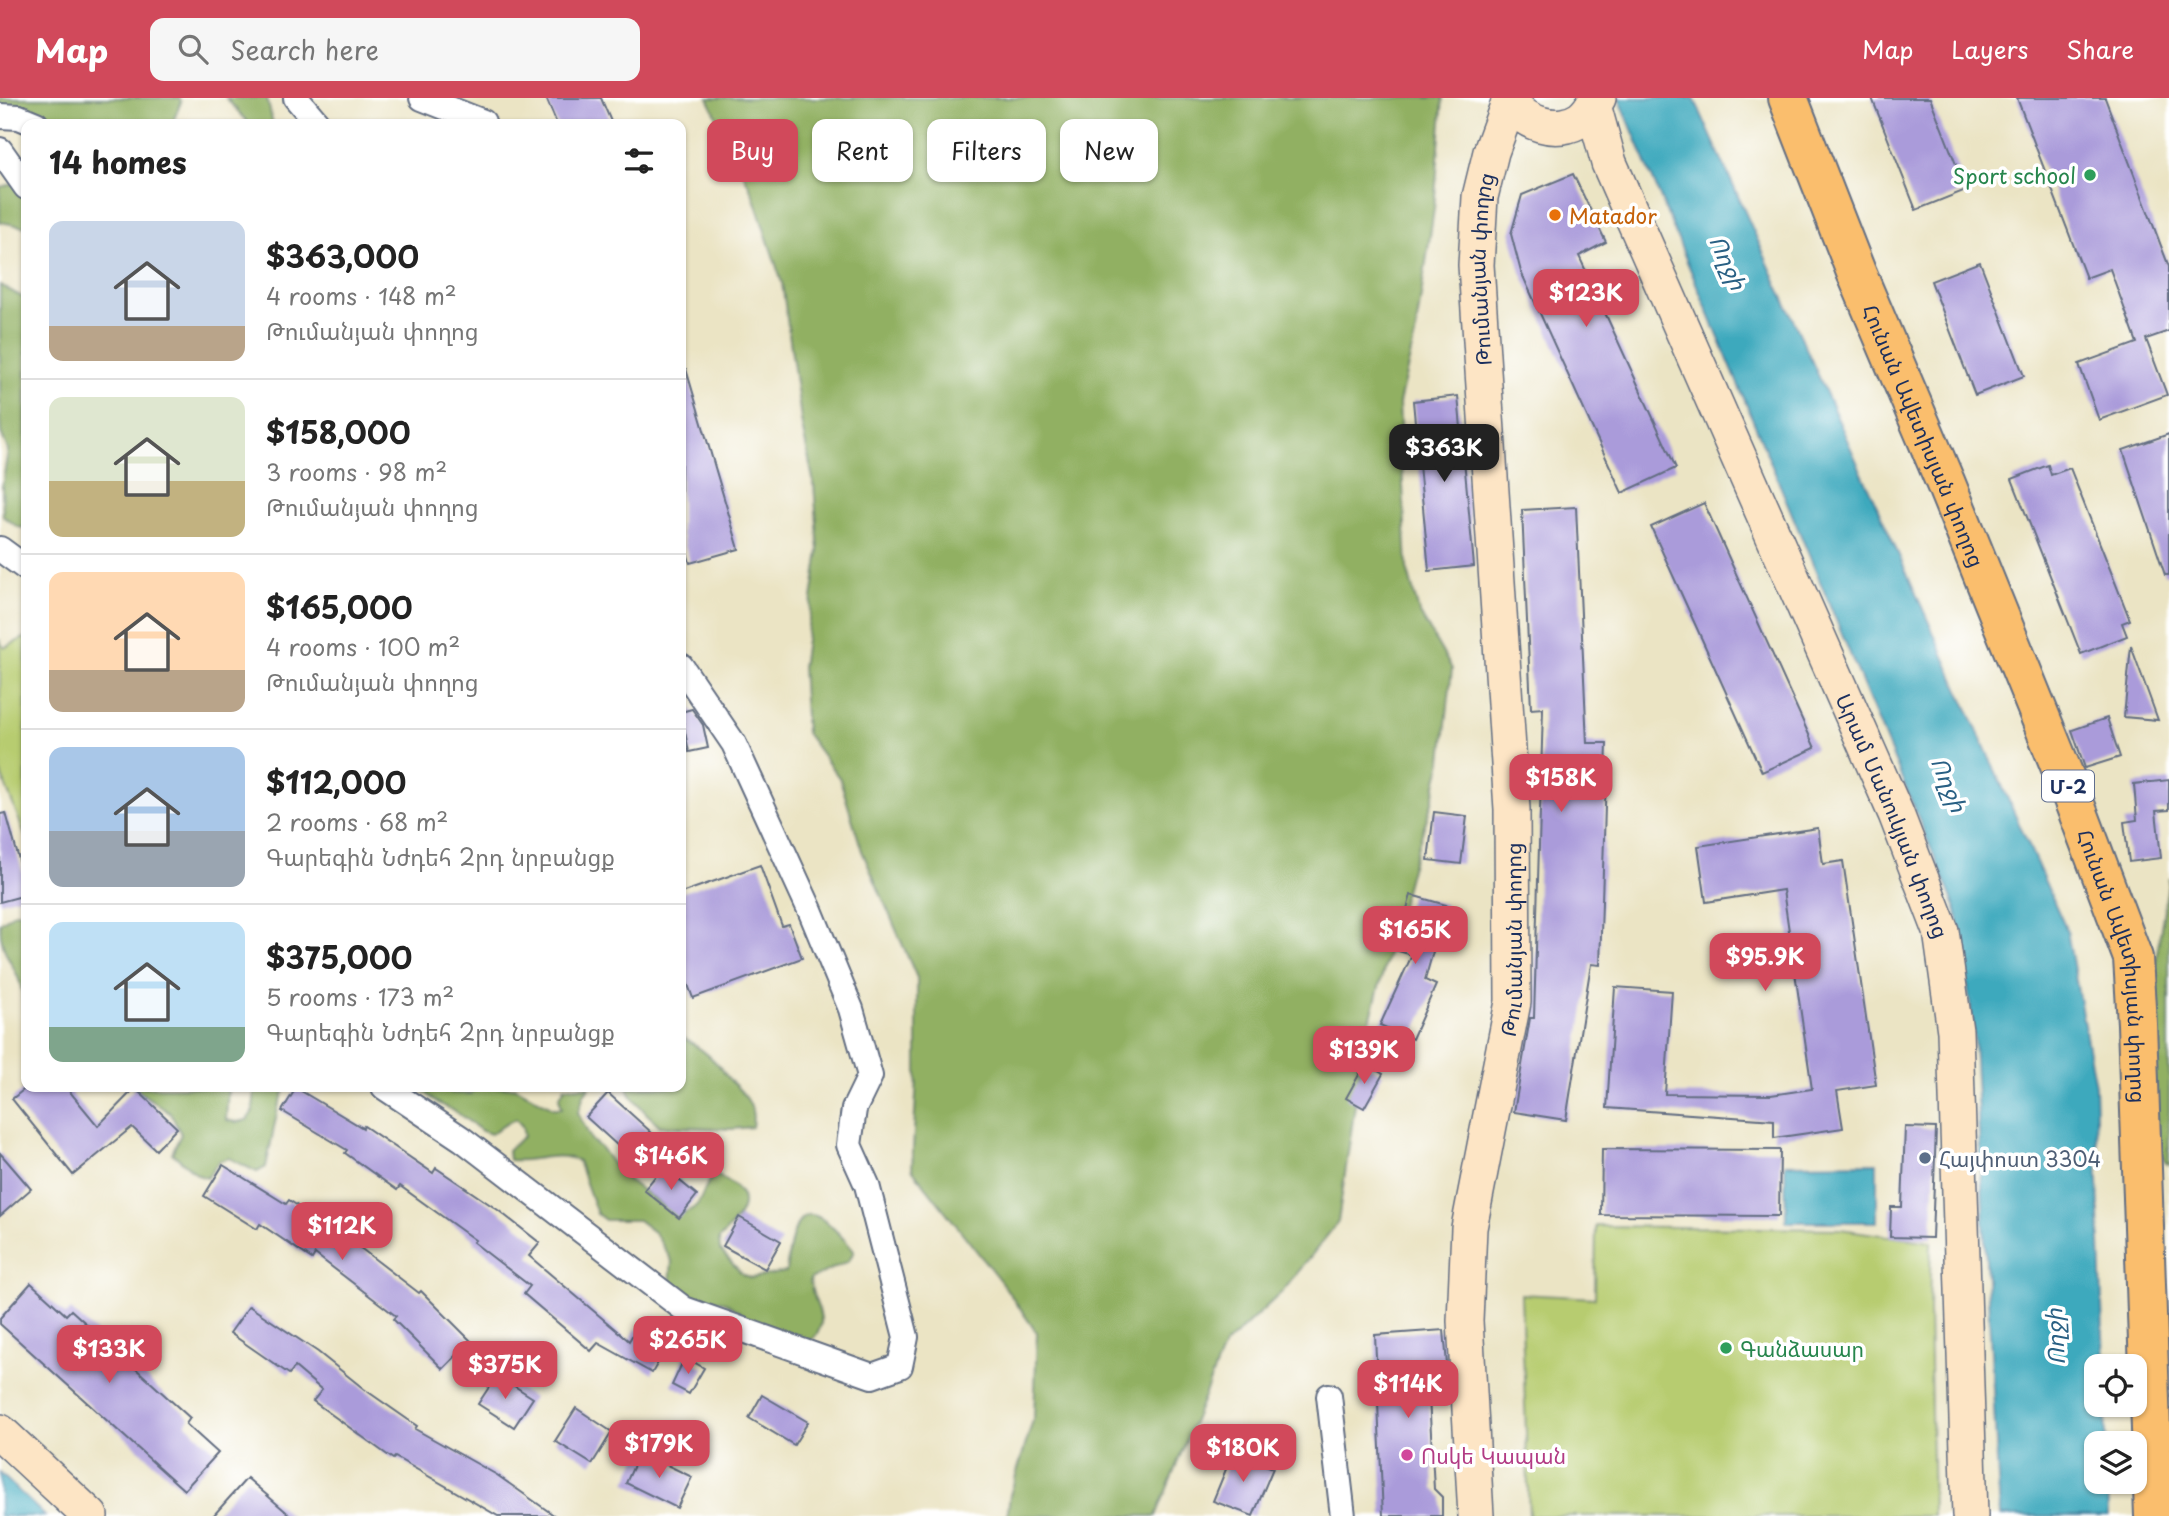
<!DOCTYPE html>
<html lang="en">
<head>
<meta charset="utf-8">
<style>
  :root { --surface:#fff; --page:#f6f6f6; --text:#222; --muted:#767676; --line:#e0e0e0; --accent:#d1495b }
  body { margin:0; font-family:"Playpen Sans","Noto Sans Armenian",sans-serif; background:var(--page); color:var(--text); height:100vh; display:flex; flex-direction:column; font-size:26px; white-space:nowrap }
  * { box-sizing:border-box; margin:0 }
  p { font-size:23px; color:var(--muted) }
  .icon { flex:none; width:38px; height:38px; fill:none; stroke:currentColor; stroke-width:2; stroke-linecap:round; stroke-linejoin:round }
  .map { position:relative; flex:1; overflow:hidden }
  .side { position:absolute; left:21px; top:21px; width:665px; height:973px; display:flex; flex-direction:column; background:var(--surface); border-radius:14px; box-shadow:0 2px 5px #0004 }
  .side>* { flex:none }
  .top-card { position:absolute; left:707px; top:21px; width:665px; height:63px; display:flex; gap:14px }
  .fabs { position:absolute; left:2084px; top:1256px; display:grid; gap:14px }
  .fabs a { display:grid; place-items:center; width:63px; height:63px; border-radius:14px; background:var(--surface); box-shadow:0 2px 5px #0004; font-size:35px }
  .price { position:absolute; translate:-50% -60px; padding:0 16px; border-radius:14px; background:var(--accent); color:#fff; font-size:23px; line-height:46px; filter:drop-shadow(0 2px 4px #0008) }
  .price::after { content:''; position:absolute; left:50%; top:42px; width:21px; height:16px; margin-left:-10px; background:inherit; clip-path:polygon(0 0,100% 0,50% 100%) }
  .price.selected { background:#222; color:#fff }
  ul { padding:0; list-style:none }
  li { display:flex; align-items:center; gap:21px; height:175px; padding:0 28px }
  li+li { border-top:2px solid var(--line) }
  li span { display:grid; place-items:center; flex:none; width:196px; height:140px; border-radius:14px; color:#555 }
  li>.icon { margin-inline-start:auto }
  span .icon { width:84px; height:84px; fill:#fffc; stroke-width:1 }
  li b { font-size:30px }
  h2 { display:flex; justify-content:space-between; align-items:center; height:84px; padding:0 28px; font-size:30px }
  .pill { padding:0 24px; border-radius:14px; background:var(--surface); box-shadow:0 2px 5px #0004; font-size:24px; line-height:63px }
  .pill.selected { background:var(--accent); color:#fff }
  header { display:flex; align-items:center; gap:42px; box-sizing:border-box; height:98px; padding:0 35px; background:var(--accent); color:#fff }
  header strong { font-size:33px }
  nav { display:flex; gap:38px; margin-inline-start:auto; font-size:24px }
  .search { width:490px; height:63px; background:var(--page); display:flex; align-items:center; gap:18px; box-sizing:border-box; padding:0 24px; border-radius:14px; color:var(--muted); font-size:26px }
  .map>svg:first-child { display:block }
</style>
</head>
<body>
<header>
<strong>Map</strong>
<div class="search"><svg class="icon" aria-label="search" viewBox="0 0 24 24"><circle cx="10" cy="10" r="6"/><path d="M15 15l6 6"/></svg>Search here</div>
<nav><a>Map</a><a>Layers</a><a>Share</a></nav>
</header>
<div class="map">
<svg width="2169" height="1418" viewBox="0 0 2169 1418">
  <rect width="100%" height="100%" fill="#fff"/>
  <filter id="ink" filterUnits="userSpaceOnUse"><feTurbulence type="fractalNoise" baseFrequency=".0143" numOctaves="2"/><feDisplacementMap in="SourceGraphic" scale="14" xChannelSelector="R" yChannelSelector="G"/><feConvolveMatrix kernelMatrix="1 2 1 2 8 2 1 2 1" color-interpolation-filters="sRGB"/></filter>
  <filter id="wash" filterUnits="userSpaceOnUse"><feTurbulence type="fractalNoise" baseFrequency=".00686" numOctaves="4" result="noise"/><feDisplacementMap in="SourceGraphic" scale="28" xChannelSelector="R" yChannelSelector="G"/><feGaussianBlur stdDeviation="1.57" result="paint"/><feColorMatrix in="noise" values="0 0 0 0 0 0 0 0 0 0 0 0 0 0 0 0 0 1.4 0 .05"/><feComposite in="paint" operator="in"/></filter>
  <g filter="url(#wash)">
    <rect width="100%" height="100%" fill="#ebe4c4"/>
    <g fill="#b7cc70" stroke="#697e67" stroke-width="2">
      <polygon points="26,539 26,740 0,673 0,543 4,550"/>
      <polygon points="1596,1128 1840,1131 1931,1144 1929,1211 1933,1418 1529,1418 1521,1196 1595,1200"/>
    </g>
    <g fill="#91b062" stroke="#567060" stroke-width="2">
      <polygon points="0,0 179,0 181,4 172,26 39,26 0,6"/>
      <polygon points="226,0 267,0 273,26 249,26"/>
      <polygon points="708,0 1443,0 1434,111 1415,238 1399,305 1407,470 1419,514 1452,571 1442,662 1432,704 1411,770 1364,945 1338,1124 1283,1193 1224,1248 1156,1418 1007,1418 1010,1397 1034,1319 1037,1235 1005,1189 912,1071 917,978 917,880 862,753 840,681 806,635 802,569 819,453 814,386 802,328 782,185 752,94"/>
      <polygon points="17,85 26,90 26,129 0,124 0,89"/>
      <polygon points="0,187 26,201 26,430 18,429 3,418 2,389 8,352 1,335 0,321"/>
      <polygon points="2169,780 2169,1067 2165,1064 2158,1046 2151,965 2159,925 2153,880"/>
      <path d="M 15,814 L 26,815 L 26,918 L 23,914 C 23,905 23,894 20,885 C 12,862 0,854 0,825 Z"/>
      <path d="M 681,938 C 693,946 707,954 716,965 C 722,971 727,980 734,986 C 747,999 756,1009 752,1029 L 732,1031 L 660,1028 L 646,1015 L 632,999 L 627,989 L 681,989 Z"/>
      <polygon points="133,989 228,989 226,1022 236,1024 247,1022 253,1013 255,989 286,989 278,1010 266,1069 257,1074 229,1060 219,1063 207,1080 198,1077 172,1055 181,1036 171,1016"/>
      <path d="M 418,989 L 441,989 L 452,995 L 471,996 L 476,989 L 515,989 L 553,1010 L 562,1010 L 559,1000 L 565,989 L 589,989 L 584,997 L 578,1015 L 592,1043 L 601,1050 L 619,1075 L 662,1107 L 682,1115 C 708,1108 698,1089 716,1077 C 758,1096 745,1115 719,1141 L 720,1152 L 742,1176 L 751,1180 L 786,1174 C 794,1106 809,1098 854,1153 L 849,1163 L 810,1181 C 812,1211 838,1224 803,1249 L 748,1225 L 742,1216 L 725,1204 L 705,1201 L 696,1205 L 671,1195 L 670,1184 L 672,1163 L 655,1135 L 638,1122 L 605,1122 L 597,1116 L 578,1063 C 555,1052 534,1065 509,1062 L 508,1052 L 524,1038 L 522,1028 L 516,1021 C 506,1024 500,1031 491,1036 L 482,1033 L 456,1014 L 438,1005 Z"/>
    </g>
    <g fill="#3ea9bd" stroke="#2c6c8e" stroke-width="2">
      <polygon points="1619,0 1694,0 2067,833 2095,988 2104,1269 2096,1269 2096,1307 2105,1307 2106,1346 2096,1346 2096,1384 2108,1384 2109,1418 2000,1418 1973,926 1957,813"/>
      <polygon points="1877,1065 1877,1124 1786,1124 1785,1066"/>
      <polygon points="0,1375 45,1418 0,1418"/>
    </g>
    <g id="blocks">
      <g fill="#aa9bda">
        <polygon points="546,0 601,0 612,26 557,26"/>
        <polygon points="1872,0 1930,0 1966,92 1916,112"/>
        <polygon points="2017,0 2105,0 2169,169 2169,233 2146,241 2167,297 2099,322 2079,266 2137,245 2110,171 2086,180"/>
        <polygon points="1573,76 1606,144 1579,158 1676,370 1622,395 1521,174 1511,136 1522,97"/>
        <polygon points="1980,164 2024,278 1975,297 1931,183"/>
        <polygon points="681,271 686,271 739,451 690,465 681,433"/>
        <polygon points="1458,298 1474,468 1429,473 1413,303"/>
        <polygon points="2169,336 2169,477 2165,477 2123,352"/>
        <polygon points="2048,367 2051,377 2070,370 2130,522 2122,525 2127,538 2081,556 2012,381"/>
        <polygon points="1704,405 1815,650 1762,674 1651,429"/>
        <polygon points="1576,409 1587,645 1607,645 1600,867 1591,866 1566,1022 1514,1014 1530,920 1534,920 1543,610 1531,611 1522,412"/>
        <polygon points="2131,548 2158,622 2124,619"/>
        <polygon points="692,611 703,627 708,650 689,654 681,614"/>
        <polygon points="2107,620 2120,659 2085,670 2072,632"/>
        <polygon points="2169,682 2169,712 2156,713 2161,760 2129,764 2124,724 2137,722 2134,686"/>
        <polygon points="1434,714 1467,718 1461,766 1428,762"/>
        <polygon points="6,715 26,787 26,797 0,804 0,716"/>
        <polygon points="1818,730 1823,766 1843,763 1876,987 1837,993 1843,1030 1774,1040 1774,1022 1607,1010 1615,889 1672,893 1665,996 1771,997 1812,991 1783,792 1706,804 1698,748"/>
        <polygon points="760,767 782,828 789,826 802,860 693,900 681,868 681,795"/>
        <polygon points="1411,797 1446,807 1425,882 1436,887 1412,941 1380,927 1412,857 1395,852"/>
        <polygon points="1365,966 1383,976 1364,1010 1346,1000"/>
        <polygon points="27,989 66,989 98,1028 135,990 177,1030 156,1052 132,1029 73,1077 12,1001"/>
        <polygon points="296,990 363,1030 364,1028 433,1075 436,1070 498,1112 540,1145 529,1158 629,1243 636,1231 667,1249 652,1275 598,1245 591,1253 524,1196 530,1188 473,1144 475,1142 400,1088 397,1092 345,1055 347,1052 282,1013"/>
        <polygon points="608,995 651,1034 629,1058 586,1019"/>
        <polygon points="1905,1029 1936,1030 1932,1140 1890,1139 1891,1109 1902,1109"/>
        <polygon points="1602,1051 1780,1052 1779,1118 1601,1117"/>
        <polygon points="0,1055 31,1091 0,1118"/>
        <polygon points="223,1067 286,1106 289,1102 363,1152 419,1195 421,1193 471,1243 443,1271 393,1221 396,1218 315,1156 312,1161 260,1126 257,1131 204,1098"/>
        <polygon points="663,1069 697,1097 679,1120 644,1092"/>
        <polygon points="739,1119 781,1143 765,1171 723,1148"/>
        <polygon points="31,1185 66,1217 71,1212 190,1320 186,1326 218,1355 184,1392 0,1226 0,1220"/>
        <polygon points="249,1208 318,1254 364,1291 417,1328 415,1331 497,1377 555,1418 498,1418 395,1359 393,1361 313,1303 322,1292 295,1269 289,1276 230,1235"/>
        <polygon points="1444,1232 1447,1267 1446,1273 1442,1279 1428,1280 1434,1391 1442,1399 1442,1418 1383,1418 1375,1237"/>
        <polygon points="685,1259 704,1270 689,1296 672,1287"/>
        <polygon points="497,1277 533,1300 514,1329 478,1306"/>
        <polygon points="762,1297 808,1324 794,1347 749,1320"/>
        <polygon points="576,1310 612,1334 592,1366 555,1343"/>
        <polygon points="640,1354 692,1379 677,1410 626,1385"/>
        <polygon points="1233,1354 1273,1370 1253,1418 1213,1403"/>
        <polygon points="247,1380 291,1418 213,1418"/>
      </g>
    </g>
  </g>
  <g filter="url(#ink)">
    <use href="#blocks" fill-opacity="0" stroke="#646e82" stroke-width="2"/>
    <g fill="none" stroke-linecap="round" stroke-linejoin="round">
      <defs>
        <g id="street">
          <polyline points="296,0 318,26"/>
          <polyline points="422,0 483,24"/>
          <polyline points="0,18 19,19 36,26"/>
          <polyline points="0,52 26,89"/>
          <polyline points="0,451 26,470"/>
          <polyline points="384,989 462,1041 684,1211 872,1278 900,1268 906,1239 867,1087 849,1047 854,1011 870,978 851,911 810,812 734,646 681,568"/>
          <polyline points="1329,1298 1343,1418"/>
        </g>
        <g id="secondary">
          <path d="M 1511,0 C 1519,26 1559,37 1581,21 C 1589,15 1592,8 1598,0"/>
          <path id="s1" d="M 1593,7 L 1609,65 L 1896,716 L 1941,833 L 1955,933 L 1970,1418"/>
          <polyline points="0,1334 90,1418"/>
          <path id="s2" d="M 1476,1418 L 1465,1223 L 1469,1130 L 1513,904 L 1512,711 L 1476,167 L 1480,99 L 1491,54 L 1510,2"/>
        </g>
        <g id="highway">
          <path id="s3" d="M 1788,0 L 1856,174 L 1946,386 L 2067,685 L 2133,860 L 2137,926 L 2154,1418"/>
        </g>
      </defs>
      <use href="#street" stroke="#646e82" stroke-width="28"/>
      <use href="#secondary" stroke="#646e82" stroke-width="38"/>
      <use href="#highway" stroke="#646e82" stroke-width="42"/>
      <use href="#street" stroke="#fff" stroke-width="24"/>
      <use href="#secondary" stroke="#fde5c5" stroke-width="35"/>
      <use href="#highway" stroke="#fabe6d" stroke-width="38"/>
    </g>
  </g>
  <g fill="#2e9e5b" stroke="#fff" stroke-width="2.5">
    <circle cx="2090" cy="77" r="7"/>
    <circle cx="1726" cy="1250" r="7"/>
  </g>
  <circle fill="#e8710a" stroke="#fff" stroke-width="2.5" cx="1555" cy="117" r="7"/>
  <circle fill="#5c6f8a" stroke="#fff" stroke-width="2.5" cx="1925" cy="1060" r="7"/>
  <circle fill="#d1479c" stroke="#fff" stroke-width="2.5" cx="1407" cy="1357" r="7"/>
  <g text-anchor="middle" dominant-baseline="central" stroke-width="7" stroke-linejoin="round" paint-order="stroke">
    <rect fill="#fff" stroke="#5f6d8e" stroke-width="2" x="2042" y="672.5" width="52" height="31" rx="5"/>
    <g font-size="19" font-weight="bold" fill="#1b2f5e">
      <text x="2068" y="688">Մ-2</text>
    </g>
    <g font-size="21" fill="#27864d" stroke="#fff" text-anchor="end">
      <text x="2076" y="77">Sport school</text>
      <text x="1740" y="1250" text-anchor="start">Գանձասար</text>
    </g>
    <g font-size="21" fill="#c56008" stroke="#fff" text-anchor="start">
      <text x="1569" y="117">Matador</text>
    </g>
    <g font-size="21" fill="#1b2f5e" stroke="#fff">
      <text stroke="none"><textPath href="#s2" startOffset="1253">Թումանյան փողոց</textPath></text>
      <text stroke="none"><textPath href="#s3" startOffset="364">Հունան Ավետիսյան փողոց</textPath></text>
      <text stroke="none"><textPath href="#s1" startOffset="772">Արամ Մանուկյան փողոց</textPath></text>
      <text stroke="none"><textPath href="#s2" startOffset="581">Թումանյան փողոց</textPath></text>
      <text stroke="none"><textPath href="#s3" startOffset="931">Հունան Ավետիսյան փողոց</textPath></text>
    </g>
    <g font-size="21" fill="#4e5e75" stroke="#fff" text-anchor="start">
      <text x="1939" y="1060">Հայփոստ 3304</text>
    </g>
    <g font-size="21" fill="#b23c85" stroke="#fff" text-anchor="start">
      <text x="1421" y="1357">Ոսկե Կապան</text>
    </g>
    <g font-size="23" font-style="italic" fill="#296084" stroke="#fff">
      <text transform="translate(1729 164) rotate(66)">Ողջի</text>
      <text transform="translate(1950 686) rotate(68)">Ողջի</text>
      <text transform="translate(2054 1239) rotate(-93)">Ողջի</text>
    </g>
  </g>
</svg>
<div class="fabs">
<a><svg class="icon" aria-label="locate" viewBox="0 0 24 24"><circle cx="12" cy="12" r="6"/><path d="M12 2v4M12 18v4M2 12h4M18 12h4"/></svg></a>
<a><svg class="icon" aria-label="layers" viewBox="0 0 24 24"><path d="M12 4l9 5-9 5-9-5zM3 14l9 5 9-5"/></svg></a>
</div>
<b class="price" style="left:1586px;top:231px">$123K</b>
<b class="price selected" style="left:1444px;top:386px">$363K</b>
<b class="price" style="left:1561px;top:716px">$158K</b>
<b class="price" style="left:1415px;top:868px">$165K</b>
<b class="price" style="left:1765px;top:895px">$95.9K</b>
<b class="price" style="left:1364px;top:988px">$139K</b>
<b class="price" style="left:671px;top:1094px">$146K</b>
<b class="price" style="left:342px;top:1164px">$112K</b>
<b class="price" style="left:688px;top:1278px">$265K</b>
<b class="price" style="left:109px;top:1287px">$133K</b>
<b class="price" style="left:505px;top:1303px">$375K</b>
<b class="price" style="left:1408px;top:1322px">$114K</b>
<b class="price" style="left:659px;top:1382px">$179K</b>
<b class="price" style="left:1243px;top:1386px">$180K</b>
<div class="top-card">
<a class="pill selected">Buy</a>
<a class="pill">Rent</a>
<a class="pill">Filters</a>
<a class="pill">New</a>
</div>
<section class="side">
<h2>14 homes<svg class="icon" aria-label="filters" viewBox="0 0 24 24"><path d="M4 7h16M4 17h16"/><circle cx="9" cy="7" r="2"/><circle cx="15" cy="17" r="2"/></svg></h2>
<ul>
<li><span style="background:linear-gradient(#c9d6e8 75%,#b9a48a 0)"><svg class="icon" aria-label="home" viewBox="0 0 24 24"><path d="M3 11l9-7 9 7M6 9v11h12V9"/></svg></span><div><b>$363,000</b><p>4 rooms · 148 m²</p><p>Թումանյան փողոց</p></div></li>
<li><span style="background:linear-gradient(#dfe7d0 60%,#c2b280 0)"><svg class="icon" aria-label="home" viewBox="0 0 24 24"><path d="M3 11l9-7 9 7M6 9v11h12V9"/></svg></span><div><b>$158,000</b><p>3 rooms · 98 m²</p><p>Թումանյան փողոց</p></div></li>
<li><span style="background:linear-gradient(#ffd9b3 70%,#b9a48a 0)"><svg class="icon" aria-label="home" viewBox="0 0 24 24"><path d="M3 11l9-7 9 7M6 9v11h12V9"/></svg></span><div><b>$165,000</b><p>4 rooms · 100 m²</p><p>Թումանյան փողոց</p></div></li>
<li><span style="background:linear-gradient(#a9c7e8 60%,#9aa5b1 0)"><svg class="icon" aria-label="home" viewBox="0 0 24 24"><path d="M3 11l9-7 9 7M6 9v11h12V9"/></svg></span><div><b>$112,000</b><p>2 rooms · 68 m²</p><p>Գարեգին Նժդեհ 2րդ նրբանցք</p></div></li>
<li><span style="background:linear-gradient(#bfe0f5 75%,#7fa58c 0)"><svg class="icon" aria-label="home" viewBox="0 0 24 24"><path d="M3 11l9-7 9 7M6 9v11h12V9"/></svg></span><div><b>$375,000</b><p>5 rooms · 173 m²</p><p>Գարեգին Նժդեհ 2րդ նրբանցք</p></div></li>
</ul>
</section>
</div>
</body>
</html>
